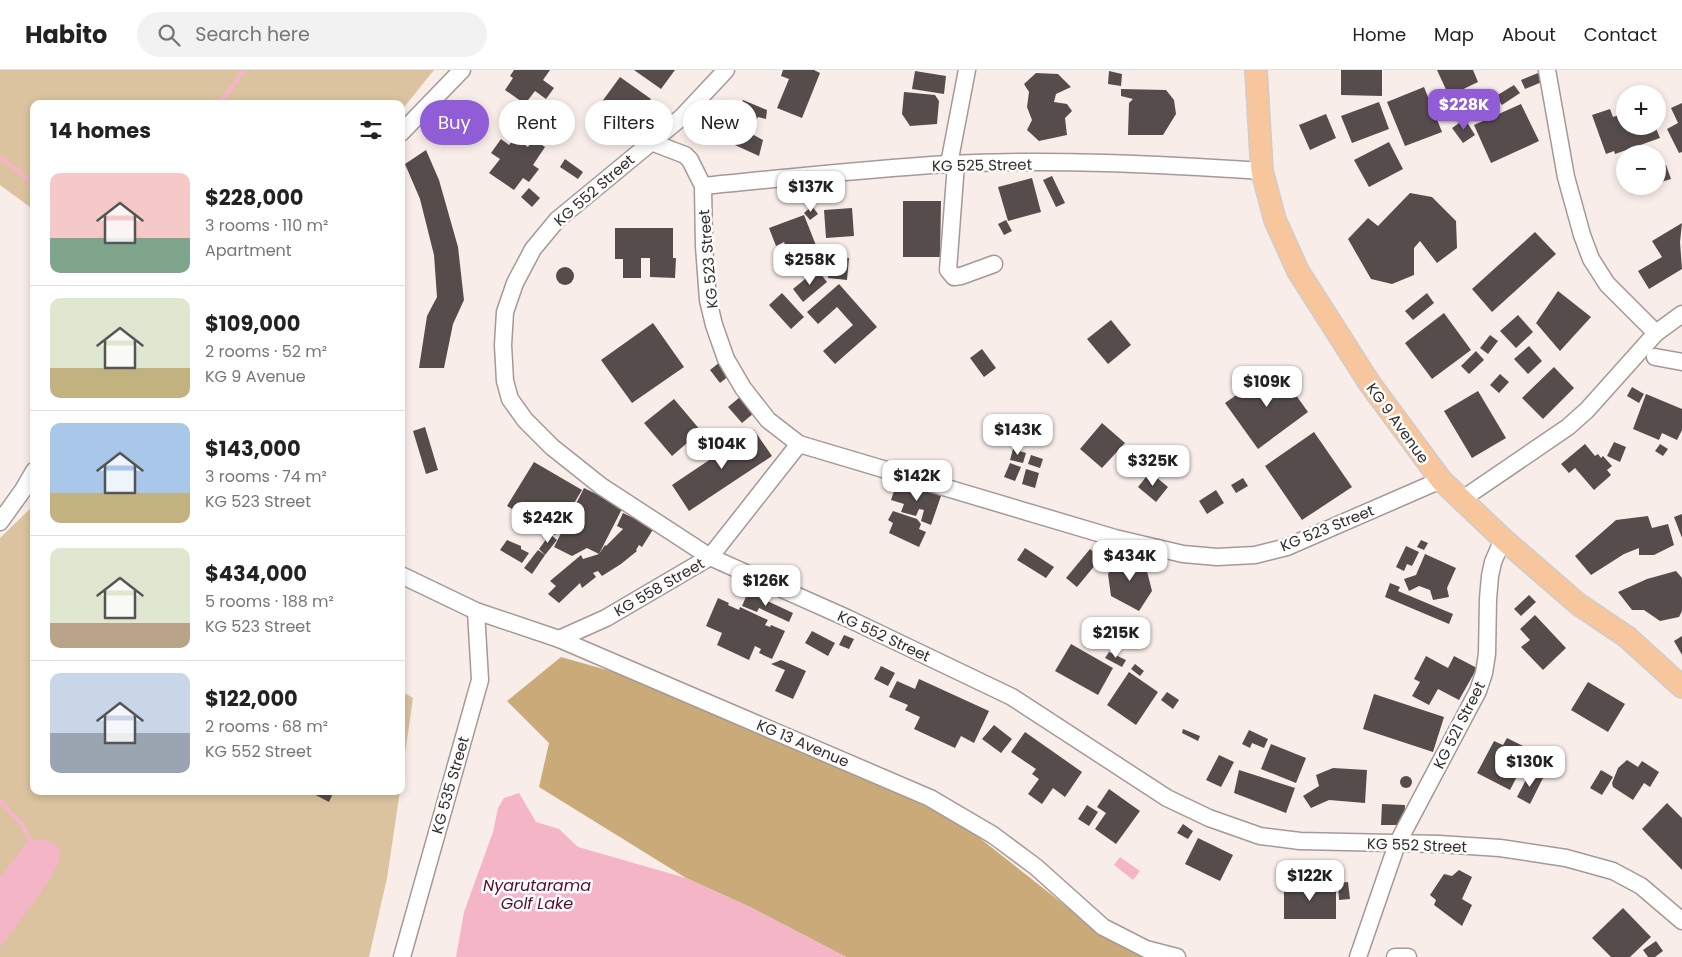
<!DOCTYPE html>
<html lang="en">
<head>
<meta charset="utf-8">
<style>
  :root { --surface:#fff; --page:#f2f2f2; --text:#222; --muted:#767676; --line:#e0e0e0; --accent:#905dd6 }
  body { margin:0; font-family:Poppins,sans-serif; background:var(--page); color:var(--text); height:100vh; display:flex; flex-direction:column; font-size:19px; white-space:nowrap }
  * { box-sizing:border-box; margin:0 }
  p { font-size:16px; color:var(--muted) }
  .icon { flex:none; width:28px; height:28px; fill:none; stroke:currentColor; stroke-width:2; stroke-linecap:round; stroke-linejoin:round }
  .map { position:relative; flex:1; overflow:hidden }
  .drawer { position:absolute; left:30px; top:30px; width:375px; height:695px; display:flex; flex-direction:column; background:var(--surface); border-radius:10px; box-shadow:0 2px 8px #0003 }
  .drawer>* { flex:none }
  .hud { position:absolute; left:420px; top:30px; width:475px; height:45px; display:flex; gap:10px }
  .controls { position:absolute; left:1616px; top:15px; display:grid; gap:10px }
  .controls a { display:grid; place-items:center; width:50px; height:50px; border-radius:50%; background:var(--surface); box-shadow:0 2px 8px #0003; font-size:25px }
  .price { position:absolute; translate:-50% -42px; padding:0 11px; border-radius:10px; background:#fff; color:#222; font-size:16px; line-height:32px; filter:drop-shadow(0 1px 2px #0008) }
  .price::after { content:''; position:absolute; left:50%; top:30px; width:15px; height:11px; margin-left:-8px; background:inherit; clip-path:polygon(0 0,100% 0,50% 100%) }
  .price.on { background:var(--accent); color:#fff }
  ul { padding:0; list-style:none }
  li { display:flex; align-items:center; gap:15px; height:125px; padding:0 20px }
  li+li { border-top:1px solid var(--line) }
  li span { display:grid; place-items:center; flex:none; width:140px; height:100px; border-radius:10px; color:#555 }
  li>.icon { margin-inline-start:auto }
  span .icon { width:60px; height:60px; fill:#fffc; stroke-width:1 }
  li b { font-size:21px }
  h2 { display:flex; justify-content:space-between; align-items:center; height:60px; padding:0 20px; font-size:21px }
  .pill { padding:0 18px; border-radius:22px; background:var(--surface); box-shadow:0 2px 8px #0003; font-size:18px; line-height:45px }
  .pill.on { background:var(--accent); color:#fff }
  header { display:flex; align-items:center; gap:30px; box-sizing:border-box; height:70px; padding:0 25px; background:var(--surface); border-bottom:1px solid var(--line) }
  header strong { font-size:24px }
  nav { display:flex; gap:28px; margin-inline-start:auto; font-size:18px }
  .search { width:350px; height:45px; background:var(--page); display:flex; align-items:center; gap:12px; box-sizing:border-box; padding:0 18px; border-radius:28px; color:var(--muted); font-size:19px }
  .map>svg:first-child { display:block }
</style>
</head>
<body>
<header>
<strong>Habito</strong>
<div class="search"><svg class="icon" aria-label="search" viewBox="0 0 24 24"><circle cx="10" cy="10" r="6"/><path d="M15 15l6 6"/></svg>Search here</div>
<nav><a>Home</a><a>Map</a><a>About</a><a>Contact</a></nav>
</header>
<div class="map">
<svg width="1682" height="887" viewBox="0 0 1682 887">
  <rect width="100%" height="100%" fill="#f9ede9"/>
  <g fill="#dbc39f">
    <polygon points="0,0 434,0 401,41 401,34 34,34 34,140 0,115"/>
    <polygon points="34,435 34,721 400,721 387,808 369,887 0,887 0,468"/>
    <polygon points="401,621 413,628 401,712"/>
  </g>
  <polygon fill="#caaa78" points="561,587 663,616 958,751 1086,852 1146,887 846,887 752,838 686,808 539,717 549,673 507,631"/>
  <g fill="#f4b5c7">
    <polygon points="519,723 536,752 559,759 578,777 686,808 752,838 846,887 456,887 464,842 493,762 498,738 504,728"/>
    <path d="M 41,769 C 47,771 57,773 60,780 C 65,799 11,860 0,878 L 0,807 L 29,770 Z"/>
    <polygon points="1120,787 1140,801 1133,810 1114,795"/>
  </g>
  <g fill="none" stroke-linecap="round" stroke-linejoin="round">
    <g stroke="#f4b5c7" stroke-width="4.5">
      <polyline points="219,34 244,0"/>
      <polyline points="0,87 34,114"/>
      <polyline points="0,731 21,753 30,770"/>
    </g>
  </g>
  <g fill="#574c4c">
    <polygon points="514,0 550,0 543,10 554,18 546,29 535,21 525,34 505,20 513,8 510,6"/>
    <polygon points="634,0 675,0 661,19"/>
    <polygon points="783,0 814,0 820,3 802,48 777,38 789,9 781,6"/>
    <polygon points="1341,0 1382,0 1382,26 1341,25"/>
    <polygon points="1437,0 1473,0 1478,12 1449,26"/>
    <polygon points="915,1 946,6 944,24 912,19"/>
    <polygon points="1109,1 1122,4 1121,16 1108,14"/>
    <polygon points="1036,3 1058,4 1071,17 1056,24 1054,32 1067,34 1072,41 1065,48 1067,65 1039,71 1027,60 1032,50 1027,37 1029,22 1024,14"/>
    <polygon points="1538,3 1542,12 1525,19 1521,10"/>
    <polygon points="620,7 651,29 621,70 590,48"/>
    <polygon points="1514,15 1520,23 1502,35 1496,26"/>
    <polygon points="1424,17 1442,62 1405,76 1387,32"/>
    <polygon points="1121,19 1166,20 1174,30 1176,44 1163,65 1128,65 1129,33 1133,29 1121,26"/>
    <polygon points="904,22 935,25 939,31 937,54 910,56 902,44"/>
    <polygon points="743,30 767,40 766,49 758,47 750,63 763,70 759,86 726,71"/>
    <polygon points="1379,32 1389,59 1352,73 1341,46"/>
    <polygon points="1682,33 1682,82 1679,83 1667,59 1678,53 1671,38"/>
    <polygon points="1521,34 1539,71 1491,93 1474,55"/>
    <polygon points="538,35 565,54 554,71 526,52"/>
    <polygon points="1610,39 1613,47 1625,43 1625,56 1655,56 1660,68 1615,84 1614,81 1606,84 1592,45"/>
    <polygon points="1326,44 1336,68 1310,80 1299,55"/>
    <polygon points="1465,49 1475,65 1463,73 1452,58"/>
    <polygon points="515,68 528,77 533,69 545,77 533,95 539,99 529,112 523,108 514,120 489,103 500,89 491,83 501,69 509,75"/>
    <polygon points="1389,72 1403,99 1369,117 1354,90"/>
    <polygon points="426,80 439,110 458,177 464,230 453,254 444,298 419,298 427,246 437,227 434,185 420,129 405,94"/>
    <polygon points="565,89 583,102 578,109 560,97"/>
    <polygon points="1666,95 1671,109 1658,113 1658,98"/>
    <polygon points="1052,106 1065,133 1056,137 1043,110"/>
    <polygon points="1032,108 1041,142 1008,151 998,117"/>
    <polygon points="529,118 540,128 532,137 521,127"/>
    <polygon points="1410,123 1432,127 1456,151 1457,178 1437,193 1420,171 1414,178 1414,205 1392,214 1371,209 1348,169 1368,148 1378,156"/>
    <polygon points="903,131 941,131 940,187 903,187"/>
    <polygon points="812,136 818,144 810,150 804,143"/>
    <polygon points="852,138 854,166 826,168 824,140"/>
    <polygon points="804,145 819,183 785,197 782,191 790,187 784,172 776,176 769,158"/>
    <polygon points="1006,150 1012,161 1004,165 998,154"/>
    <polygon points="1682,153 1680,172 1682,199 1649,219 1638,201 1662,187 1652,171"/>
    <polygon points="615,158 673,158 673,188 676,188 675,208 650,207 650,188 641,188 641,208 623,208 623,189 615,189"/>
    <polygon points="1535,162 1556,184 1492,242 1472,219"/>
    <polygon points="830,187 849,188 847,210 828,208"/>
    <circle cx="565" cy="206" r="9"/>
    <polygon points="817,199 827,212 803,232 793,219"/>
    <polygon points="839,214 877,257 835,294 823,281 853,255 837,237 818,254 807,242"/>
    <polygon points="1558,221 1591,247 1560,281 1536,253"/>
    <polygon points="782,223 804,247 791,259 769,235"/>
    <polygon points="1427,223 1434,233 1413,250 1405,241"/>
    <polygon points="1444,243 1471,280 1432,309 1405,273"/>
    <polygon points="1518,245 1533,262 1516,278 1500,261"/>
    <polygon points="1111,250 1131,275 1108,294 1087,269"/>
    <polygon points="653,253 684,297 632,333 601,290"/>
    <polygon points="1490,265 1498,271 1488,284 1480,278"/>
    <polygon points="1529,276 1542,291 1528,304 1514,289"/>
    <polygon points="982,279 996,298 984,307 970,288"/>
    <polygon points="1476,281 1484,290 1469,304 1461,296"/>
    <polygon points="720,292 730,305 720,313 710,300"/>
    <polygon points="1276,297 1308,342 1258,379 1225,333"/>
    <polygon points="1554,297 1574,318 1543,349 1522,328"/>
    <polygon points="1500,304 1509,312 1499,323 1490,315"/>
    <polygon points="1632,317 1644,324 1639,333 1627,326"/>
    <polygon points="1478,321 1506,368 1472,388 1444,341"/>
    <polygon points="1646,324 1682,339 1682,360 1677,370 1662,363 1659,370 1633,359"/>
    <polygon points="740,327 754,343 742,353 728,337"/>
    <polygon points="674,329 701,361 672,386 644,353"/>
    <polygon points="1102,353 1125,373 1102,398 1080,379"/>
    <polygon points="425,357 438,400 426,404 413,361"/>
    <polygon points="754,360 772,386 689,441 672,415"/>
    <polygon points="1314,362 1352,417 1302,450 1265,396"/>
    <polygon points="1614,372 1626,377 1620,392 1607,386"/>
    <polygon points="1585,374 1595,386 1598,384 1601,388 1603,386 1612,396 1607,400 1611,405 1594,420 1575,398 1569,403 1561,394"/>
    <polygon points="1660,374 1668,379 1663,386 1655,381"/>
    <polygon points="1013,379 1026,383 1023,393 1010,390"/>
    <polygon points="1031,385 1043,389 1040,398 1028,394"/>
    <polygon points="534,392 582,420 555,465 507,436"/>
    <polygon points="1010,393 1021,397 1015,411 1004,407"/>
    <polygon points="1026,399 1039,403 1035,418 1022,414"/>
    <polygon points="1150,402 1168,417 1156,432 1138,417"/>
    <polygon points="1243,408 1248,416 1236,423 1231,415"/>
    <polygon points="897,412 941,426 931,455 921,451 924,440 919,439 916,446 901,442 904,434 891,430"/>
    <polygon points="584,418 623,437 599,484 605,475 606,476 623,459 617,456 623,443 654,458 642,477 639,475 636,480 637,481 621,494 602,506 598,501 593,503 596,507 582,518 580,513 559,533 548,524 556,516 550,511 581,485 583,489 599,484 587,478 572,486 554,477"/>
    <polygon points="1216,420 1224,433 1207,444 1199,431"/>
    <polygon points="893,441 917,449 921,454 919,459 926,462 919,477 889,463 893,453 888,450"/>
    <polygon points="1682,444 1682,468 1674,447"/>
    <polygon points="1648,446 1652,458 1668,454 1674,475 1654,485 1639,485 1639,478 1624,484 1591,505 1575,486 1616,450"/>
    <polygon points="550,464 557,470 545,485 539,479"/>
    <polygon points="507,470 521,476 521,479 529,483 522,493 500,480"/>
    <polygon points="1421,470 1428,473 1424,480 1417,477"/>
    <polygon points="1406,476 1419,482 1412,496 1407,494 1404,501 1396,497"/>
    <polygon points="1025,478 1054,497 1046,508 1017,490"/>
    <polygon points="1090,479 1101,488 1077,517 1066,508"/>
    <polygon points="538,480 545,485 532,504 524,498"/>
    <polygon points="1120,483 1145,493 1152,521 1139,541 1111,526 1108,504"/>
    <polygon points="1425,484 1456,498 1447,518 1449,527 1433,530 1430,520 1419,516 1409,521 1404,509 1416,505"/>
    <polygon points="1676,501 1682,508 1682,541 1679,547 1660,551 1644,540 1632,540 1618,522 1647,509"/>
    <polygon points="1390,513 1400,517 1398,521 1453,544 1449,554 1385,527"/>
    <polygon points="748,522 793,543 789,552 759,538 757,542 742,536"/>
    <polygon points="1529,525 1536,532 1521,546 1514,539"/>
    <polygon points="718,528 729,533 728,535 739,540 740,537 768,550 765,555 770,557 771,555 785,561 772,589 759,583 761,579 755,576 749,590 717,575 722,563 706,556"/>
    <polygon points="1535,545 1566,578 1543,600 1521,577 1530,570 1520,559"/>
    <polygon points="812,561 835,573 828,586 805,573"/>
    <polygon points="844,565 854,569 849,579 839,575"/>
    <polygon points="1682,566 1682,585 1674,571"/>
    <polygon points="1071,574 1113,598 1098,625 1055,601"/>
    <polygon points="1109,582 1126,590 1122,597 1105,588"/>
    <polygon points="1426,586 1448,598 1454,586 1477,598 1459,630 1438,619 1429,635 1412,626 1420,612 1414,609"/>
    <polygon points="781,590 806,601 793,629 775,621 785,600 771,594"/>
    <polygon points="1135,594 1144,601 1140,606 1131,599"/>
    <polygon points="881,596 895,603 888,616 874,609"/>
    <polygon points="1129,602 1158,622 1136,655 1107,635"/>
    <polygon points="919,609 989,641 974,673 961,666 955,678 914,659 920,647 905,640 908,635 889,627 897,611 915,619"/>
    <polygon points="1588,612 1625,634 1608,662 1571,640"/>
    <polygon points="1167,622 1179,630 1173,639 1161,630"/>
    <polygon points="1374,624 1444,647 1433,682 1363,659"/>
    <polygon points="994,655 1012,669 1001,683 982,669"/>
    <polygon points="1183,659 1200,666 1198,671 1182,663"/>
    <polygon points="1249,660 1268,669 1264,678 1252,673 1250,678 1242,674"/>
    <polygon points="1025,662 1082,702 1065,727 1053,718 1042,734 1028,724 1039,709 1032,704 1036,699 1011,682"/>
    <polygon points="1507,668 1525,677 1519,688 1525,691 1510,720 1477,703 1494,671 1503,675"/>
    <polygon points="1271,674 1306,688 1296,713 1261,699"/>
    <polygon points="1219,685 1234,692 1221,717 1206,710"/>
    <polygon points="1627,690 1638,697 1642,691 1659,702 1650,717 1644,713 1633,730 1613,717 1612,713 1618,698"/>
    <polygon points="1333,698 1367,700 1365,733 1329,730 1311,738 1303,726 1319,716 1316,705"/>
    <polygon points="1239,700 1295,718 1286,743 1234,723"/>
    <polygon points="1601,700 1613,707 1602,725 1590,718"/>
    <polygon points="1530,702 1543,708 1530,734 1517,727"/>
    <circle cx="1406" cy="712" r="6"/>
    <polygon points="1109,719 1140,741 1116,774 1095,759 1106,743 1097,737"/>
    <polygon points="308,721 334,721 329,732"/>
    <polygon points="1667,733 1682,748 1682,800 1642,759"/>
    <polygon points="1382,734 1405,735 1404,755 1381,755"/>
    <polygon points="1087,735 1098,742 1089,756 1078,749"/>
    <polygon points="1183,754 1193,761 1188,769 1177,763"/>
    <polygon points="1198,768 1233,785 1220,811 1185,794"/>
    <polygon points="1459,800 1472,807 1462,829 1472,835 1462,856 1434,835 1436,830 1430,825 1444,804 1452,806"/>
    <polygon points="1348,812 1350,829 1339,830 1338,813"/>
    <polygon points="1336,814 1336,849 1284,849 1284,815"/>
    <polygon points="1623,838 1651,867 1630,887 1611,887 1592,868"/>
    <polygon points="1656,871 1663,881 1655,887 1648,887 1643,880"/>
  </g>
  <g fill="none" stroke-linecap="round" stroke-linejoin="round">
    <defs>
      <g id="minor">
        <polyline points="726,0 682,47 557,150 533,179 515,213 505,242 503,275 505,311 510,329 525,350 552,377 601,416 710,487 847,548 1012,627 1167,728 1209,748 1260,766 1300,771 1439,774 1500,778 1566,788 1613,801 1641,816 1682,851"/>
        <polyline points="1547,0 1566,107 1582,165 1591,189 1607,214 1656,263"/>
        <polyline points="401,63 462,0"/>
        <polyline points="651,72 685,85 690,90 703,116 704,176 708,230 714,255 726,289 743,318 768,350 799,374 1115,468 1183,484 1217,487 1255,485 1287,477 1441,410"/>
        <polyline points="949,94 967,0"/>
        <polyline points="956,94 948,200 954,207 961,206 994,194"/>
        <path d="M 703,116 C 784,108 866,99 948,94 C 1052,89 1158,94 1262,101"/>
        <polyline points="1655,287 1682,292"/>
        <polyline points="1461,430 1568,357 1587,340 1656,263 1682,244"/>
        <polyline points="0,452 23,420 34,401"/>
        <polyline points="401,505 476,541 559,569 930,728 993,765 1036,797 1103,857 1146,879 1177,887"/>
        <polyline points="559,569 606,548 710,487 799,374"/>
        <polyline points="402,887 480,610 476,541"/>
        <polyline points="1358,887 1397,774 1478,621 1484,603 1487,584 1488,529 1490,506 1493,492 1503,469"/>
        <polyline points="1395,887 1408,887"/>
      </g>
      <polyline id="major" points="1256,0 1262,101 1275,150 1298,201 1370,314 1441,410 1503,469 1578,534 1627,567 1682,617"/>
    </defs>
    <use href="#minor" stroke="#a49996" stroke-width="19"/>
    <use href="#major" stroke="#cecdcc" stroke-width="24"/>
    <use href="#minor" stroke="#fff" stroke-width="16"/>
    <use href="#major" stroke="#f8c69c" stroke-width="21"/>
  </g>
  <g text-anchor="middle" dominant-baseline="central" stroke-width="5" stroke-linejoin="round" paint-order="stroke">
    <g font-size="15" fill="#312d2b" stroke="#fdfdfd">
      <text transform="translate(982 95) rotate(-1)">KG 525 Street</text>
      <text transform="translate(594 120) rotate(-41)">KG 552 Street</text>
      <text transform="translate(708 189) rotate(-95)">KG 523 Street</text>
      <text transform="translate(1398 353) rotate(54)">KG 9 Avenue</text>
      <text transform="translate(1327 458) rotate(-22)">KG 523 Street</text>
      <text transform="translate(659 517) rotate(-30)">KG 558 Street</text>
      <text transform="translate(884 566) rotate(25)">KG 552 Street</text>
      <text transform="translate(1459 655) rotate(-63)">KG 521 Street</text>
      <text transform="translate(803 673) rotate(23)">KG 13 Avenue</text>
      <text transform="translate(450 715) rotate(-74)">KG 535 Street</text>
      <text transform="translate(1417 775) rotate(2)">KG 552 Street</text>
    </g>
    <g font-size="16" font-style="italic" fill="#540d2c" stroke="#fdfdfd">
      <text x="537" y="815">Nyarutarama<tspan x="537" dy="18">Golf Lake</tspan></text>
    </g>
  </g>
</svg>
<div class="controls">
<a>+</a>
<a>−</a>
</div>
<b class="price on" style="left:1464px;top:61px">$228K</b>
<b class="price" style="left:811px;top:143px">$137K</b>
<b class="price" style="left:810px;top:216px">$258K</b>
<b class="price" style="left:1267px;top:338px">$109K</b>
<b class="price" style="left:1018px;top:386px">$143K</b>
<b class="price" style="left:722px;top:400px">$104K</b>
<b class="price" style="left:1153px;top:417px">$325K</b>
<b class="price" style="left:917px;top:432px">$142K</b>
<b class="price" style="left:548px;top:474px">$242K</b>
<b class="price" style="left:1130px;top:512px">$434K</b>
<b class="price" style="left:766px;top:537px">$126K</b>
<b class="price" style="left:1116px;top:589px">$215K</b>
<b class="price" style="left:1530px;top:718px">$130K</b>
<b class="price" style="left:1310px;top:832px">$122K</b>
<div class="hud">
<a class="pill on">Buy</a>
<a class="pill">Rent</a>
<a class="pill">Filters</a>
<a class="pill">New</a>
</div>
<section class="drawer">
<h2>14 homes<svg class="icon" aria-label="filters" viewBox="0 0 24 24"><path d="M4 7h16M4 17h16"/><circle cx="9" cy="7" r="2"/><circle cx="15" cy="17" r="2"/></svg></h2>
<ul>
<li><span style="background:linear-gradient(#f6c9c9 65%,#7fa58c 0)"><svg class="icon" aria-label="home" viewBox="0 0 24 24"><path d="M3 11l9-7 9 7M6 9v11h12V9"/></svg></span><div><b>$228,000</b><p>3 rooms · 110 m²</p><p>Apartment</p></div></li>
<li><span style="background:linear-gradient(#dfe7d0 70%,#c2b280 0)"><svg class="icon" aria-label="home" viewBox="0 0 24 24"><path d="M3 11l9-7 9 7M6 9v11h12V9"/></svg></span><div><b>$109,000</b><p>2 rooms · 52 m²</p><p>KG 9 Avenue</p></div></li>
<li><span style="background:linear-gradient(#a9c7e8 70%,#c2b280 0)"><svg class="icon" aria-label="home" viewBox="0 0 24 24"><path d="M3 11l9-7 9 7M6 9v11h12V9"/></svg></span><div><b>$143,000</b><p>3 rooms · 74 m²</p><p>KG 523 Street</p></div></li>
<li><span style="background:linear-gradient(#dfe7d0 75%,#b9a48a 0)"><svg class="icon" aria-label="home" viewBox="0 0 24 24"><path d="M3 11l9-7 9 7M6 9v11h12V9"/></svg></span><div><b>$434,000</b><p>5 rooms · 188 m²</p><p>KG 523 Street</p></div></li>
<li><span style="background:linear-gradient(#c9d6e8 60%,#9aa5b1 0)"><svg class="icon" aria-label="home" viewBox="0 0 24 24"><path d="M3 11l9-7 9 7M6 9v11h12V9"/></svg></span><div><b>$122,000</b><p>2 rooms · 68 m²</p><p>KG 552 Street</p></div></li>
</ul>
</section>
</div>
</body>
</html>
